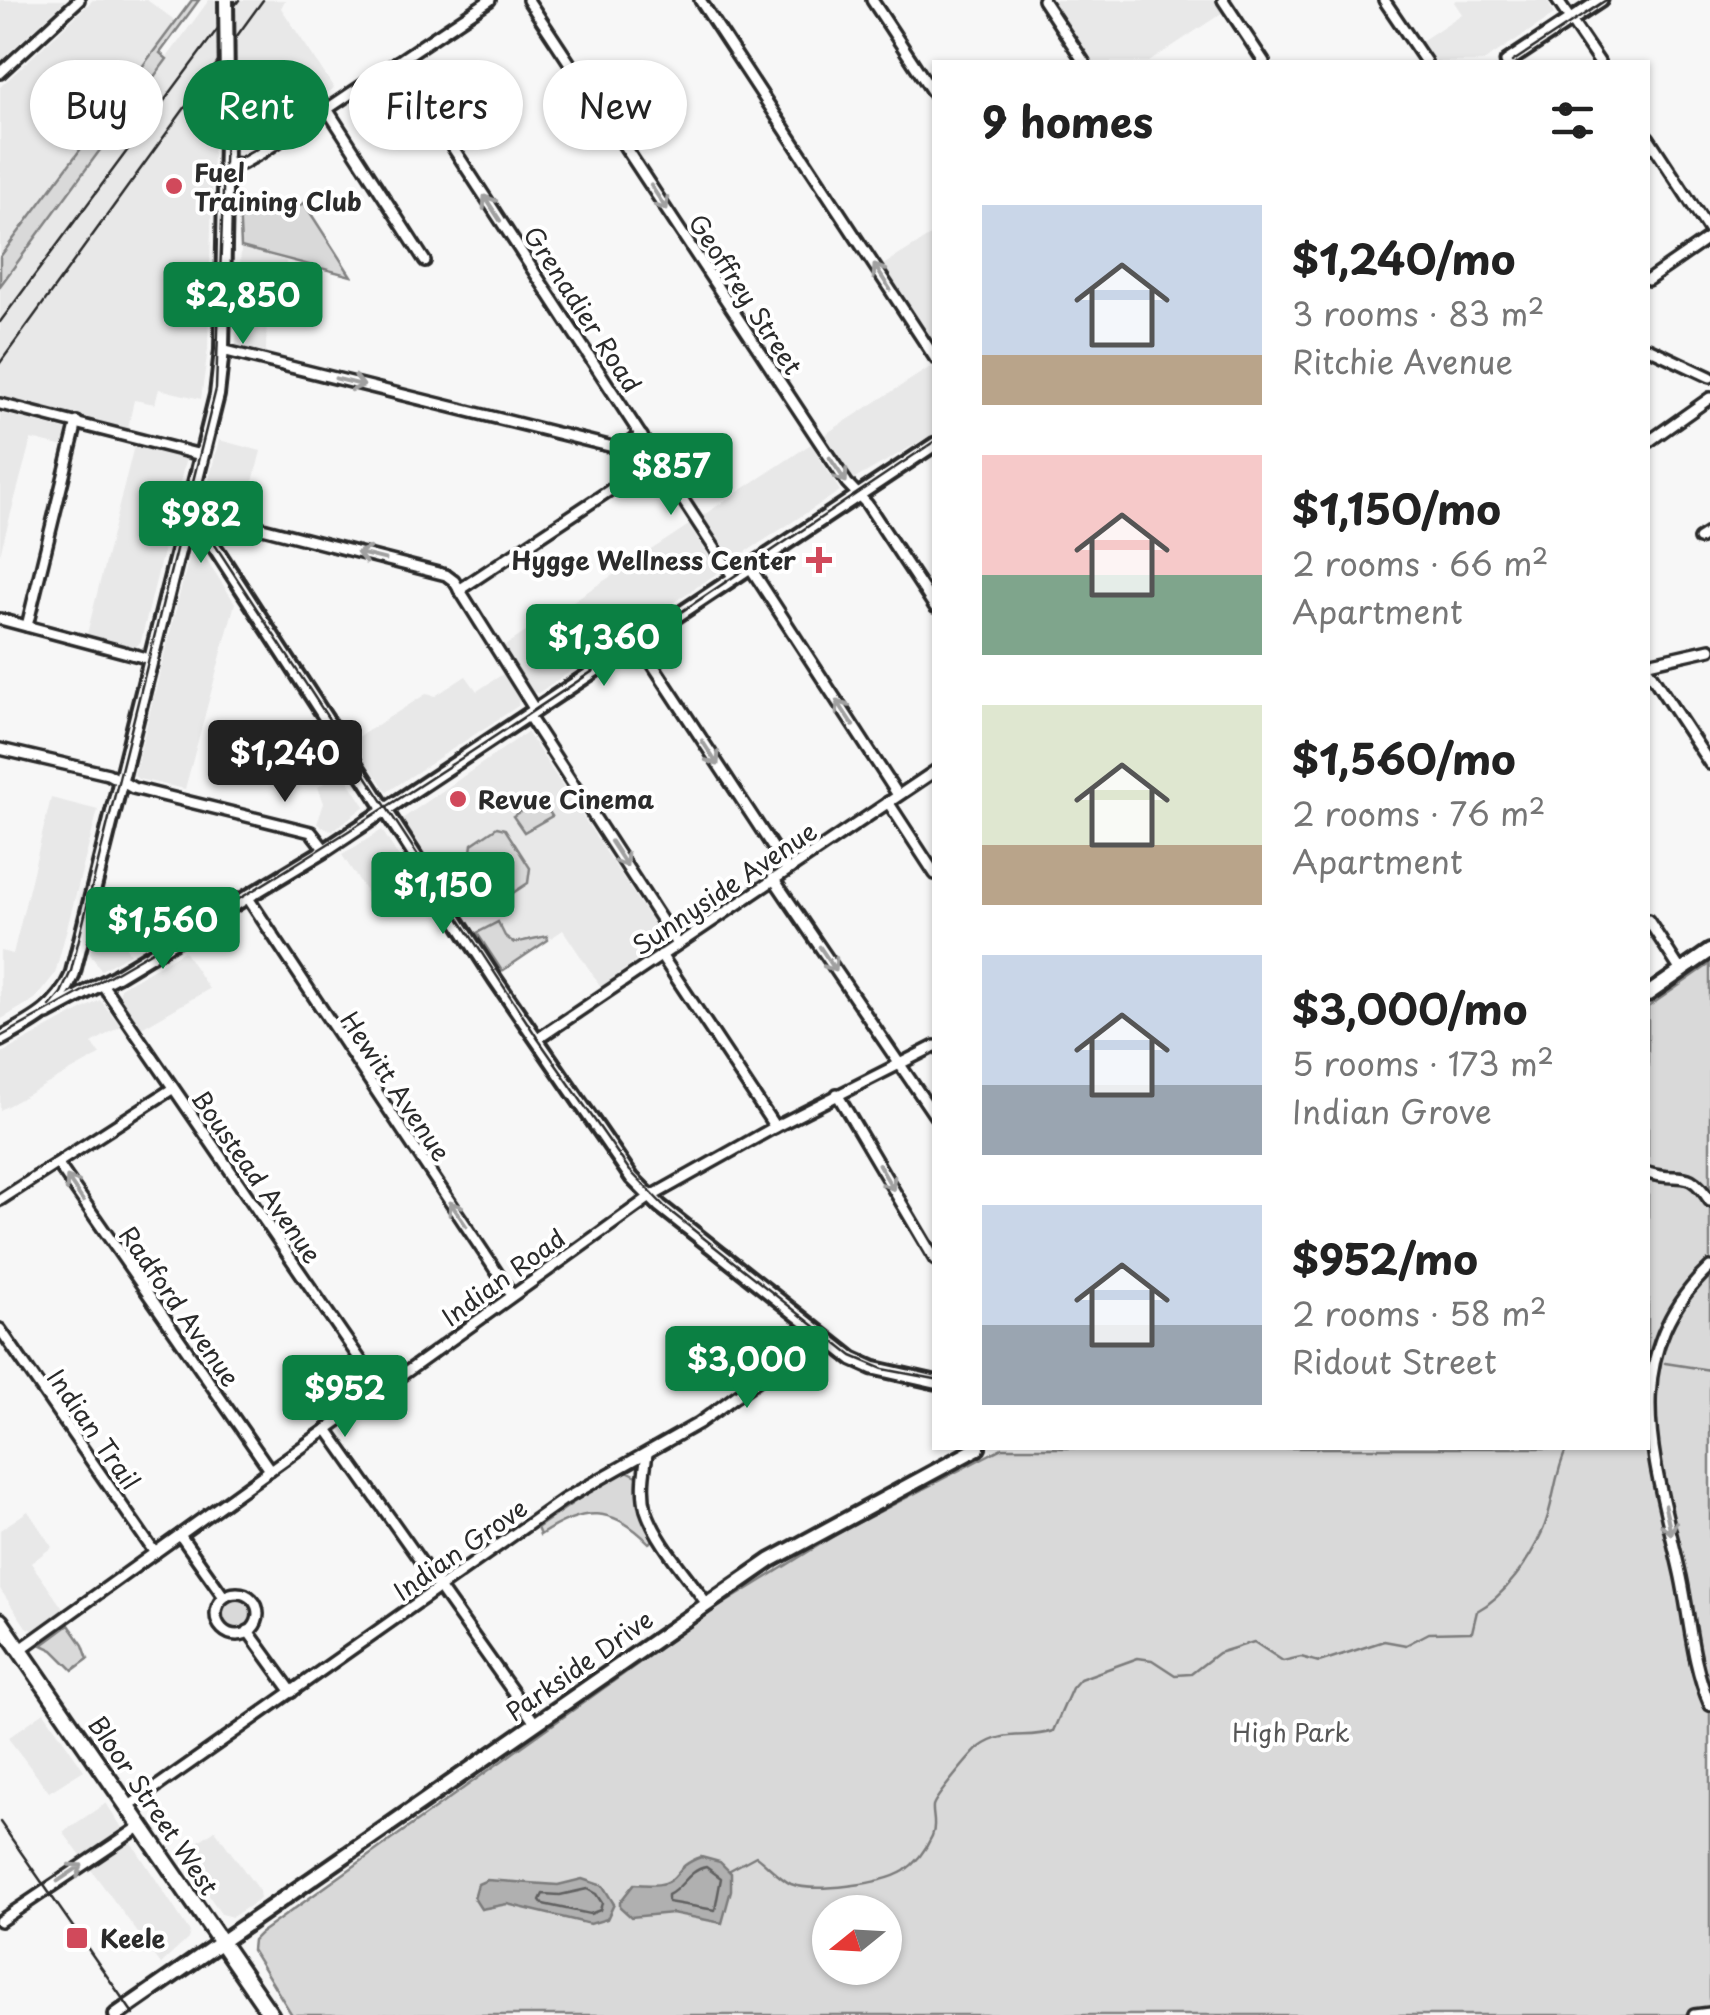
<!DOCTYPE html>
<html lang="en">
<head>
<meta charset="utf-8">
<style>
  :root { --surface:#fff; --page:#f2f2f2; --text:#222; --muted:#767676; --accent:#0b8043 }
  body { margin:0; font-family:"Playpen Sans",sans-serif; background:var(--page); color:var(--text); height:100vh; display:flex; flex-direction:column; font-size:38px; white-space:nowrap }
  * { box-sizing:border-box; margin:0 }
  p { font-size:32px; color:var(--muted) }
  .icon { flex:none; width:55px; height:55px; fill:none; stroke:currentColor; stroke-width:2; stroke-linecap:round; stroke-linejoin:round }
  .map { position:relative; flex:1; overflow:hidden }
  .sheet { position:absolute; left:932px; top:60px; width:718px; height:1390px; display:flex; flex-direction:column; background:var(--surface); border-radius:0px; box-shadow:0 2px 8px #0004 }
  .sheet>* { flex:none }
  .banner { position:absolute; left:30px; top:60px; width:752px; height:90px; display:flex; gap:20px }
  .needle { width:65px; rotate:252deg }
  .controls { position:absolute; left:812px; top:1895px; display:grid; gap:20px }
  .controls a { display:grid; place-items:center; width:90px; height:90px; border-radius:50%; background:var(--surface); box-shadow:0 2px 8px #0004; font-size:50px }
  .price { position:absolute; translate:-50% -85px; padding:0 22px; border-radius:10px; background:var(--accent); color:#fff; font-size:32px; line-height:65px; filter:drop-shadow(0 2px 5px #0008) }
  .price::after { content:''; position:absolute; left:50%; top:60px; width:30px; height:22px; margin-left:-15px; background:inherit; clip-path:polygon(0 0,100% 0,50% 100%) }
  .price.on { background:#222; color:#fff }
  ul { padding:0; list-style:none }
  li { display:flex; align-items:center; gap:30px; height:250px; padding:0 50px }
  li span { display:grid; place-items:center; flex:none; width:280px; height:200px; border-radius:0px; color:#555 }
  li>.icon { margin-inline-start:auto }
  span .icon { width:120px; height:120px; fill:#fffc; stroke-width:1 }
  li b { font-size:42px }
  h2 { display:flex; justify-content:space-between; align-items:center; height:120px; padding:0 50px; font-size:42px }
  .chip { padding:0 35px; border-radius:45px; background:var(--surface); box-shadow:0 2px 8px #0004; font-size:35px; line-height:90px }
  .chip.on { background:var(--accent); color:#fff }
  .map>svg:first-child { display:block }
</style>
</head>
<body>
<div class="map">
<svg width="1710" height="2015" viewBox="0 0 1710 2015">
  <rect width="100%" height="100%" fill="#f7f7f7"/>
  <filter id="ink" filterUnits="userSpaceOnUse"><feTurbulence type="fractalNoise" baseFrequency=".01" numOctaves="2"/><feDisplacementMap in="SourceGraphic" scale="20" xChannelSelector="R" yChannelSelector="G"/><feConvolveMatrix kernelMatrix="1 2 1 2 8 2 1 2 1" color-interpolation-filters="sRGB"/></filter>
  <g filter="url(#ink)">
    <g fill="#e8e8e8">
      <polygon points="0,0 66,0 0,61"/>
      <polygon points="93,0 147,0 176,21 0,257 0,87"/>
      <polygon points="209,0 285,0 281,8 334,88 290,118 260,73 247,81 240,69 214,106 208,349 201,399 159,389 155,404 134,400 128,428 0,398 0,286"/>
      <polygon points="1051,0 1214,0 1222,13 1149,62 1092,62"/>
      <polygon points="1456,0 1547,0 1554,15 1482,62 1435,62 1420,42 1462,14 1454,2"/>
      <polygon points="935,233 935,336 932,338 883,265"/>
      <polygon points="241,247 286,261 283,314 267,315 266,352 236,345"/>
      <polygon points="932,366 935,370 935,433 853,480 824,435"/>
      <polygon points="0,413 67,430 64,447 31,439 0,554"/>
      <polygon points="219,440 261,451 245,513 203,503"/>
      <polygon points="811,444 840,491 732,561 702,516"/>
      <polygon points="134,446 186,458 141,641 136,647 87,634"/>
      <polygon points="689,525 719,572 538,693 532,692 503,647"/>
      <polygon points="195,549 201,551 235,603 185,789 138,779 134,775 190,553"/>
      <polygon points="503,674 519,698 518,706 387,792 352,741 426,694 435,696 466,676 477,691"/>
      <polygon points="527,732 664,940 601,987 563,930 502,971 402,819"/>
      <polygon points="342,771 365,806 332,831 317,824 324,803 318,787"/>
      <polygon points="51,798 98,810 55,974 35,999 0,1020 0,951 13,954"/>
      <polygon points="382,830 411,877 373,902 342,855"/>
      <polygon points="116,930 130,954 101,970 90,953 93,944"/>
      <polygon points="184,951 209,989 140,1029 120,999 120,988"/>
      <polygon points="100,1000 121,1026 92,1043 100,1055 0,1110 0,1054"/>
      <polygon points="28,1511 52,1547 31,1563 64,1610 33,1630 26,1627 0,1589 0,1530"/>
      <polygon points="44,1712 84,1770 49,1792 8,1738"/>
      <polygon points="106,1803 190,1932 188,1939 161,1964 63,1832"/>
      <polygon points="215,1830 259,1891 260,1899 232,1917 221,1914 181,1853"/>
    </g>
    <g fill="#d9d9d9" stroke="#828282" stroke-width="2.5" fill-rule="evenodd">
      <polygon points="192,0 199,0 160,53 167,59 0,286 0,257"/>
      <polygon points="239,203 279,208 283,214 304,203 351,276 241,247"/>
      <polygon points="540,798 552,816 524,832 513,816"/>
      <polygon points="497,827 505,829 530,868 528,883 502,900 471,852 472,844"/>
      <polygon points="498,922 505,936 514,943 547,936 548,940 502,971 477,933"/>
      <path d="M 1710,964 L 1710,2015 L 292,2015 L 252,1950 L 253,1940 L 259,1934 L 712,1611 L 837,1534 L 1002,1448 L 1648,1448 L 1648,1007 ZM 830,1912 L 885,1912 L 885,1968 L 830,1968 Z"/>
      <path d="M 627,1471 L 637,1476 L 642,1516 L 655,1539 L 649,1543 C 612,1505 582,1507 540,1535 L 537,1528 L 593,1489 Z"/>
      <circle cx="236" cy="1614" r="16"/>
      <polygon points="69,1625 83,1645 88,1659 73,1670 53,1650 42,1645"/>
    </g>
    <g fill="#b0b0b0" stroke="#7b7b7b" stroke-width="2.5">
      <path d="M 701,1857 L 720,1862 L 731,1873 L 731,1890 L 722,1923 L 672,1913 L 631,1917 L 620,1907 L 620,1902 L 634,1884 C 688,1889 664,1870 701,1857 Z"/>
      <polygon points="582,1879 603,1886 614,1904 607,1919 590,1924 507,1904 481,1909 474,1898 478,1884 487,1880 558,1885"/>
    </g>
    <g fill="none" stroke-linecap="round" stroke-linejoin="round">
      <g stroke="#606060" stroke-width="2.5">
        <path d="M 706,1867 L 721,1878 L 715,1910 L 668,1902 L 668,1895 C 683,1888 688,1870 706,1867 Z"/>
        <polygon points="587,1889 596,1894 602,1903 600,1910 590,1914 543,1904 540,1900 543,1894 560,1895"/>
      </g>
      <g stroke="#7b7b7b" stroke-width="2.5">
        <polyline points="1665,1363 1710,1370"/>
        <path d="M 730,1870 L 756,1856 C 767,1864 780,1879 791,1884 C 814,1893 883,1884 904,1871 C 916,1863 926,1849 932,1836 C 937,1825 932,1816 933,1806 C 934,1799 973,1752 980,1747 C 1004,1729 1027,1740 1053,1731 L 1072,1688 L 1080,1679 L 1138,1658 L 1152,1660 L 1175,1675 L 1191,1674 L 1218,1653 L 1254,1642 L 1283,1661 L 1301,1657 L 1319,1662 L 1384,1641 L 1406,1645 L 1429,1633 L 1472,1632 L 1477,1611 C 1505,1596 1529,1561 1542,1532 C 1554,1507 1553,1477 1567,1448"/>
      </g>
      <defs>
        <g id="minor">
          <polyline points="528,0 817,438 847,483 867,504 935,607"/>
          <polyline points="700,0 935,358"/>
          <polyline points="872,0 935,96"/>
          <polyline points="1043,0 1084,62"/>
          <polyline points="1223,0 1264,62"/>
          <polyline points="1384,0 1426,62"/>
          <polyline points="1557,0 1599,62"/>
          <polyline points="397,62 734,578"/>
          <polyline points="0,73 79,0"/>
          <polyline points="327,109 425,261"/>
          <polyline points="1648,137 1710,232"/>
          <polyline points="227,163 242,164 263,152 490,0"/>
          <polyline points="1648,280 1710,237"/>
          <polyline points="1648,348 1710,377"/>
          <polyline points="222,350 617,448 642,436"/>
          <polyline points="0,404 201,455"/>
          <polyline points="1648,442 1710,398"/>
          <path d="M 617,448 C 630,453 633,464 630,477"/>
          <polyline points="203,529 235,521 446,575 454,581 535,710"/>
          <polyline points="1699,539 1710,532"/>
          <polyline points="750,567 898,795"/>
          <polyline points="459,590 657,459"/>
          <polyline points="0,619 150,659"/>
          <polyline points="27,626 77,422"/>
          <polyline points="638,642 787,869"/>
          <polyline points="1648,663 1710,649"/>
          <polyline points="1648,670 1710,764"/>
          <polyline points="528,715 677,944"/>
          <polyline points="0,749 108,774 133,788 311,832 325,850"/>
          <polyline points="888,802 935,874"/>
          <polyline points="773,878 935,1116"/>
          <polyline points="248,898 512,1295"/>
          <polyline points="1648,920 1681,971"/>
          <polyline points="661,955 775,1127"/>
          <polyline points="102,984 381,1390"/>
          <polyline points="536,1040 935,771"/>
          <polyline points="837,1094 935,1260"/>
          <polyline points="58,1164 270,1470"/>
          <path d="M 1648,1173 C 1680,1184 1686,1164 1710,1201"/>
          <polyline points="0,1200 172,1089"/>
          <path d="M 1710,1267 C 1613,1358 1657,1467 1681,1577 C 1690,1620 1692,1664 1710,1705"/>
          <polyline points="0,1329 155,1553"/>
          <polyline points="327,1429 535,1723"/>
          <path d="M 647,1454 C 644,1472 641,1491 646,1510 C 657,1543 687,1575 707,1604"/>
          <polyline points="180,1535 224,1597"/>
          <circle cx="237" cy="1614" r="21"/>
          <polyline points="248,1631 292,1692"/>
          <polyline points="21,1649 650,1197 775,1127 935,1046"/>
          <polyline points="128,1807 563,1500 699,1423 808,1344 819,1332"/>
          <polyline points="0,1921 141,1826"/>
          <polyline points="1694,2015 1710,2013"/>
        </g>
        <g id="tertiary">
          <polyline points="1507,62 1601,0"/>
          <polyline points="186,520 199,523 495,979 632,1178 660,1206 853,1359 873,1368 935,1382"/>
          <polyline points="47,1013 116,976 325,850 935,444"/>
        </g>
        <g id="secondary">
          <polyline points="1648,994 1710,951"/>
          <path d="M 0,1039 C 31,1022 57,1010 72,976 L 217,395 L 222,350 L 227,87"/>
          <polyline points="116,2015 771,1560 978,1448"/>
        </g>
        <polyline id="primary" points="0,1621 271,2015"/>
      </defs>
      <use href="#minor" stroke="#2b2b2b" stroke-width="16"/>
      <use href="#tertiary" stroke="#2b2b2b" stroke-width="19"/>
      <use href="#secondary" stroke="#2b2b2b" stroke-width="20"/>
      <use href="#primary" stroke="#2b2b2b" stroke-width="21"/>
      <use href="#minor" stroke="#fff" stroke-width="9"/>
      <use href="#tertiary" stroke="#fff" stroke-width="11"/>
      <use href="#secondary" stroke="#fff" stroke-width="12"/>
      <use href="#primary" stroke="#fff" stroke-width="14"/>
      <g stroke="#2b2b2b" stroke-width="2.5">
        <polyline points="1512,62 1606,0"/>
        <polyline points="196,488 195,510 202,525 538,1039 630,1171 666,1208 852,1356 883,1369 935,1379"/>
        <polyline points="50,1006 61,993 71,971 216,389 225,135 225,0"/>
        <path d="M 0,1037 C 325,861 628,646 935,441"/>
      </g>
      <g stroke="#2b2b2b" stroke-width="2.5">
        <polyline points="0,322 239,0"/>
        <polyline points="0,363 263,0"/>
        <polyline points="0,1822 134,2015"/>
      </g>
      <defs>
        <polyline id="secondary-bridge" points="226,0 227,87"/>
      </defs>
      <use href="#secondary-bridge" stroke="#2b2b2b" stroke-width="20" stroke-linecap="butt"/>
      <use href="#secondary-bridge" stroke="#fff" stroke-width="12"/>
    </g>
    <defs><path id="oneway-shaft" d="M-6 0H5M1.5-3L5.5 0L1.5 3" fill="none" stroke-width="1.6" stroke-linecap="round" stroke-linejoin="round" transform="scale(2.5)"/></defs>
    <g stroke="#a0a0a0">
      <use href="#oneway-shaft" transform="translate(659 198) rotate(57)"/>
      <use href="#oneway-shaft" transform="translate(492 208) rotate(-123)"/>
      <use href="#oneway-shaft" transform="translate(882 277) rotate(-123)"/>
      <use href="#oneway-shaft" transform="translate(350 382) rotate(14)"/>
      <use href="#oneway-shaft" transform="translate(838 470) rotate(56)"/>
      <use href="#oneway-shaft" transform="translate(371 556) rotate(-166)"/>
      <use href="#oneway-shaft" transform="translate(845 713) rotate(-123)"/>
      <use href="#oneway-shaft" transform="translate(710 753) rotate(57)"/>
      <use href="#oneway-shaft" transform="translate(619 854) rotate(57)"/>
      <use href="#oneway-shaft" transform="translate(828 959) rotate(56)"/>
      <use href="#oneway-shaft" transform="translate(886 1177) rotate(60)"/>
      <use href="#oneway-shaft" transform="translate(75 1189) rotate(-124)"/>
      <use href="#oneway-shaft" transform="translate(458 1214) rotate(-124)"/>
      <use href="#oneway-shaft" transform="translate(1668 1520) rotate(77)"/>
      <use href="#oneway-shaft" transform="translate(70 1873) rotate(-34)"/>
    </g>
  </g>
  <g fill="#d1495b" stroke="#fff" stroke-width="4">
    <circle cx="174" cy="186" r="10"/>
    <path d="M814 545h10v10h10v10h-10v10h-10v-10h-10v-10h10z"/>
    <circle cx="458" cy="799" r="10"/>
    <rect x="65" y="1926" width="24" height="24" rx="5"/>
  </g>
  <g text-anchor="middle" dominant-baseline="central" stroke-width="8" stroke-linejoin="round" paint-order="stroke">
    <g font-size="25" font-weight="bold" fill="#2b2b2b" stroke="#fff" text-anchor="start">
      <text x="194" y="172">Fuel<tspan x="194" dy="29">Training Club</tspan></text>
      <text x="796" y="560" text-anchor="end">Hygge Wellness Center</text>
      <text x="478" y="799">Revue Cinema</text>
      <text x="100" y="1938">Keele</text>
    </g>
    <g font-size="25" fill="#2b2b2b" stroke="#fff">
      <text transform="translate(746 294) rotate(57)">Geoffrey Street</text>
      <text transform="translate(583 309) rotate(57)">Grenadier Road</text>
      <text transform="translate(724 888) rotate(-34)">Sunnyside Avenue</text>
      <text transform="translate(396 1086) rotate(56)">Hewitt Avenue</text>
      <text transform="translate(257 1176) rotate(55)">Boustead Avenue</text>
      <text transform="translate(503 1277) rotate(-36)">Indian Road</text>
      <text transform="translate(180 1306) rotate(55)">Radford Avenue</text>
      <text transform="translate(94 1429) rotate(55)">Indian Trail</text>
      <text transform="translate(460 1549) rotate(-35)">Indian Grove</text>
      <text transform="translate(579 1665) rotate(-35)">Parkside Drive</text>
      <text transform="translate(154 1805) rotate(56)">Bloor Street West</text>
    </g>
    <g font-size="25" fill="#565656" stroke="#fff">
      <text x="1291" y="1732">High Park</text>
    </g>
  </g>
</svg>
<div class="controls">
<a><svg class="needle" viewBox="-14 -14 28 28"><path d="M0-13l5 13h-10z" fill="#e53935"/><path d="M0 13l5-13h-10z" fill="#767676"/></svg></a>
</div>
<b class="price" style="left:243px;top:347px">$2,850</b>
<b class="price" style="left:671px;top:518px">$857</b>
<b class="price" style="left:201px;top:566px">$982</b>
<b class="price" style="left:604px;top:689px">$1,360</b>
<b class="price on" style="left:285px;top:805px">$1,240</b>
<b class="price" style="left:443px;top:937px">$1,150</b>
<b class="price" style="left:163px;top:972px">$1,560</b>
<b class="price" style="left:747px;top:1411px">$3,000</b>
<b class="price" style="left:345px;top:1440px">$952</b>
<div class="banner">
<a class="chip">Buy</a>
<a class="chip on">Rent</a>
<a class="chip">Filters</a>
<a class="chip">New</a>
</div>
<section class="sheet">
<h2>9 homes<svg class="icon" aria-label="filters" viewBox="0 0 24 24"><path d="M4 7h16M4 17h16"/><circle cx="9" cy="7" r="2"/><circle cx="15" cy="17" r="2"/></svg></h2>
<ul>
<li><span style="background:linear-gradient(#c9d6e8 75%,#b9a48a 0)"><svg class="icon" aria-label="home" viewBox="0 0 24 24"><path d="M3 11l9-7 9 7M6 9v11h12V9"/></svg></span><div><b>$1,240/mo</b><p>3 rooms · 83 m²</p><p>Ritchie Avenue</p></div></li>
<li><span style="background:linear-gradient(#f6c9c9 60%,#7fa58c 0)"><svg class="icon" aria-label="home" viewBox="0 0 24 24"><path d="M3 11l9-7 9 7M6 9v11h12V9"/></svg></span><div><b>$1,150/mo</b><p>2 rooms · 66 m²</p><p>Apartment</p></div></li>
<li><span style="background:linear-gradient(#dfe7d0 70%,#b9a48a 0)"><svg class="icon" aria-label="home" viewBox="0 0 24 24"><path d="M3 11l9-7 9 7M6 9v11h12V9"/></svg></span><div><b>$1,560/mo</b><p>2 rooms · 76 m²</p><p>Apartment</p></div></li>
<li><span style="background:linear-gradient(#c9d6e8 65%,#9aa5b1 0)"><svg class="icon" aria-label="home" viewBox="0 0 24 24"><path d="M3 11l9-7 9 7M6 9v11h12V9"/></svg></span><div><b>$3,000/mo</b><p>5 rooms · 173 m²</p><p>Indian Grove</p></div></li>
<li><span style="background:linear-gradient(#c9d6e8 60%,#9aa5b1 0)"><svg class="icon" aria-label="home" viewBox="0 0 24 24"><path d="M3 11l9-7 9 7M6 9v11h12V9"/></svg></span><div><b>$952/mo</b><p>2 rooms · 58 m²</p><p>Ridout Street</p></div></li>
</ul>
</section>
</div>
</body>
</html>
